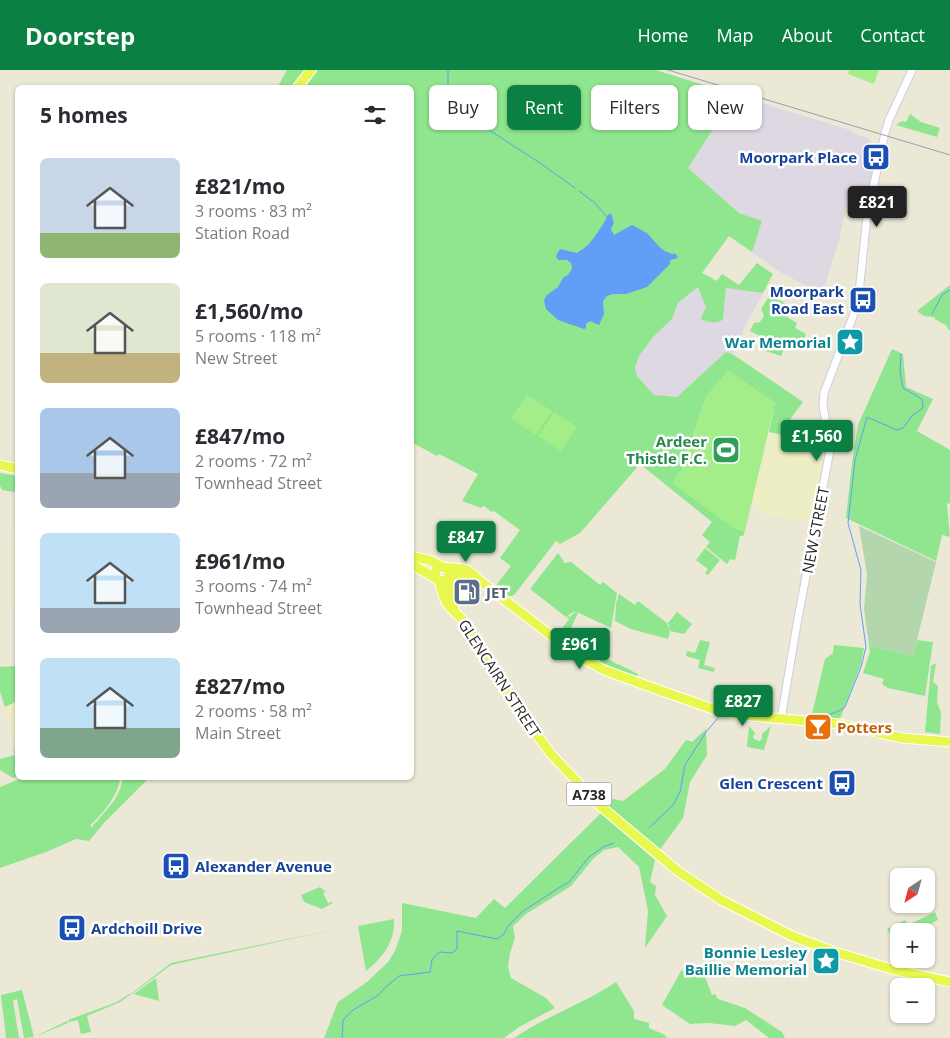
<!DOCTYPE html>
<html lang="en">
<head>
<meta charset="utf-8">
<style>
  :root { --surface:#fff; --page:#f7f7f7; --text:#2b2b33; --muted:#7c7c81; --accent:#0b8043 }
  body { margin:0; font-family:"Open Sans",sans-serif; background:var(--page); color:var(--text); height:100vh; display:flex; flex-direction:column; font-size:19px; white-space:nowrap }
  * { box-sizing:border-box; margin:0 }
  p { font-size:16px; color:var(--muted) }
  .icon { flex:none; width:28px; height:28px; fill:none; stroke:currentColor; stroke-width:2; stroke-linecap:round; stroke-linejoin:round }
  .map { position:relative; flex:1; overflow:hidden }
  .drawer { position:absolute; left:15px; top:15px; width:399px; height:695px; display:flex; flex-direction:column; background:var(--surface); border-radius:8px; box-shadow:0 1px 4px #0004 }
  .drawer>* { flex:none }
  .hud { position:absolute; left:429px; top:15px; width:446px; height:45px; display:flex; gap:10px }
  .needle { width:32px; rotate:216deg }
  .fabs { position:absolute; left:890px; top:798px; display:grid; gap:10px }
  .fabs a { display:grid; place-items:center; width:45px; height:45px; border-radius:8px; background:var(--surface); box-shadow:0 1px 4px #0004; font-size:25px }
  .price { position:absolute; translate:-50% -42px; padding:0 11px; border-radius:5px; background:var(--accent); color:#fff; font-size:16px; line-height:32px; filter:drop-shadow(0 1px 2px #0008) }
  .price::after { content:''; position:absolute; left:50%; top:30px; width:15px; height:11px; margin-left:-8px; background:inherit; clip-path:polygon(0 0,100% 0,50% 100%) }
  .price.on { background:#222; color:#fff }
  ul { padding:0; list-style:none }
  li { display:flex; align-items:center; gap:15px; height:125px; padding:0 25px }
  li span { display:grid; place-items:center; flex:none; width:140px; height:100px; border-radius:8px; color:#555 }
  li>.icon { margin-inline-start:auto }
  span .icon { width:60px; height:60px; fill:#fffc; stroke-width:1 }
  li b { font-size:21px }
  h2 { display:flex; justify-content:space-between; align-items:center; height:60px; padding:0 25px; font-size:21px }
  .tag { padding:0 18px; border-radius:8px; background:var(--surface); box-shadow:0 1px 4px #0004; font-size:18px; line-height:45px }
  .tag.on { background:var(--accent); color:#fff }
  header { display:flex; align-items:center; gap:30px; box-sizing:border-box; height:70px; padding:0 25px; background:var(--accent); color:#fff }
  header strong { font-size:24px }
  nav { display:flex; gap:28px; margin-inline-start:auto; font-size:18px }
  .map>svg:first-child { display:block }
</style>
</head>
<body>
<header>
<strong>Doorstep</strong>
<nav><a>Home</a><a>Map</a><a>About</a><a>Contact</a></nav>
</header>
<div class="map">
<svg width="950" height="968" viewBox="0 0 950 968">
  <rect width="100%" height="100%" fill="#ebe8d6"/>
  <g fill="#ded8e2">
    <polygon points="735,25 850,60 855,64 868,68 876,82 866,133 848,130 838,174 822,224 780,202 752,182 762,151 739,143 688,98"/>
    <polygon points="699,217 706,237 701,248 723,249 726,218 763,223 746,254 733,284 726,282 723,285 677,327 654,325 637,306 635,298 639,286 654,266 672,249 678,233"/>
  </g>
  <g fill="#eeeec4">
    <polygon points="769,362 826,372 811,452 764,444 757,437 752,435"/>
    <polygon points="17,406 18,535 12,536 15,422"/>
    <polygon points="17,631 17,674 5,637"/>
  </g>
  <g fill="#90e58f">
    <polygon points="287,0 306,0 292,17 277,18"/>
    <path d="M 318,0 L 656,0 L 735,25 L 688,98 L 739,143 L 762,151 L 752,182 L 729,166 L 702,203 L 717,211 L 722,204 L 739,215 L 757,193 L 773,204 L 763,223 L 726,218 L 723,249 C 717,255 710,252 702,250 L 701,248 L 706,237 L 698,217 L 678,233 L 672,249 L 654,266 L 639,286 L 635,298 L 637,306 L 654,325 L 677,327 L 726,282 L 734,285 L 803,332 L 791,348 L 790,367 L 769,362 L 775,333 L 728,301 L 706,327 L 682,398 L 732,457 L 745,461 L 743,466 L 740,466 L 735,490 L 730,489 L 727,494 L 706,477 L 710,472 L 702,465 L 712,452 L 640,394 L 580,463 L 560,474 L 556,471 L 514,525 L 508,527 L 495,517 L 511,496 L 500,488 L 520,460 L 494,441 L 492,442 L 484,436 L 481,438 L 462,431 L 478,404 L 439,384 L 437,386 L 411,372 L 411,18 L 304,18 Z"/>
    <polygon points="910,44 921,52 940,58 937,67 896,55 902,51 906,52"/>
    <polygon points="950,215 950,260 947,258 947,256 935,249 934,247 924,246 917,241"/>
    <polygon points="770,225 792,237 787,247 797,253 795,258 806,264 802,274 789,268 781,286 757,278 762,267 750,261 754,253 760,252 764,246 761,239"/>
    <polygon points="892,279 903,284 906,317 933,329 917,361 950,380 950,433 947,434 950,467 942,465 936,491 846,448 852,393 858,355"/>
    <polygon points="0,403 17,406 17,433 15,437 15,422 2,420 0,416"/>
    <polygon points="705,478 720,490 708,505 705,503 708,499 696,490"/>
    <polygon points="558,483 563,490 564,493 571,492 600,515 603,512 617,523 611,558 579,543 573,542 566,547 530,519"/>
    <polygon points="619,524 635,535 638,531 667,553 670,562 668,569 631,559 615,551 616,534"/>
    <polygon points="677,542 692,554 684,564 670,561 668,553"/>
    <polygon points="574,543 578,543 571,558 588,566 583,577 638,604 637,608 603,593 558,564 569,549 567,548 568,546 570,547"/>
    <polygon points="700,570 710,572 704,595 715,598 714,602 698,598 700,590 686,586 687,581 695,583"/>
    <polygon points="917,570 933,572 925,626 888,618 882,614 884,609 863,603 870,582 869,575 913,586"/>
    <polygon points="834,575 864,578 861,594 840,649 827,647 822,643 812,644 825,589 833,583"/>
    <polygon points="936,593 933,612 938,616 937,633 941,642 940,664 925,662 931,596"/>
    <polygon points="17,596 17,631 5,637 0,622 0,597"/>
    <polygon points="749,656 755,663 753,667 754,669 759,671 762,669 762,664 771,656 764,680 747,677"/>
    <polygon points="706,659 707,685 690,712 683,748 659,781 601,729 604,727 623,731 665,699 686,670 692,672"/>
    <polygon points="14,680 17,680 18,706 13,708 0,700 0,689 15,685"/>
    <path d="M 22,708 L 120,708 C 118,727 103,742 90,756 L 92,757 L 114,731 L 120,719 L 123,708 L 149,708 L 103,754 L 89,771 L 76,769 L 46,782 L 0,798 L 0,717 Z"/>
    <polygon points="601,743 655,790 650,812 656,816 655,825 667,846 645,878 648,841 639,797 618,777 604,780 593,789 571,816 526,844 513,856 515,868 510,883 508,896 511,908 546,928 555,938 519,957 504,968 324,968 338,932 367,912 388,892 395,881 402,861 402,833 476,848 494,829 505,838"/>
    <polygon points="320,817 326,822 323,823 328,833 332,832 333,833 322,839 304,832 301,825"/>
    <polygon points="935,842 938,850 932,853 930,867 926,866 926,861 899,861 899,869 893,868 887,859 905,850 908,855"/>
    <path d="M 394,849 C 395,872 383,887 366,901 L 358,856 Z"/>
    <polygon points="337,859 171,895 131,925 131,924 171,893"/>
    <polygon points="704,896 707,903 705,907 712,925 715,924 718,929 745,938 782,962 785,968 769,968 746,950 735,956 708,953 690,954 662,935 681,901"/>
    <polygon points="156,908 159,931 134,924"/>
    <path d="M 616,912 L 634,941 L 634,949 L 649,953 L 649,958 L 665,965 L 667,968 L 514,968 C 546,946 584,934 616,912 Z"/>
    <polygon points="22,920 34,967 67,951 68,953 34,967 24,968 17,929 13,931 19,968 6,968 1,925"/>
    <polygon points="129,924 130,925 120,932 87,946 91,962 81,964 78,950 69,952 68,950 117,932"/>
  </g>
  <polygon fill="#b3d6ad" points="859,456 936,492 913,586 869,575 864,539 867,504"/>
  <g fill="#a3ee89">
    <polygon points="849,0 879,0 874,14 848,4"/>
    <polygon points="728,301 775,333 745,461 732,457 672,413 682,398 706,327"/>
    <polygon points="527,325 552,341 536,365 511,348"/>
    <polygon points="554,342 577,357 561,381 538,366"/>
  </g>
  <path fill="#619ef5" d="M 611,143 L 614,153 L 611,159 L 614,165 L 632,155 C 637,158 642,160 647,163 C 656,172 662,184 676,184 L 678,188 L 670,190 L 670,194 L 647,217 L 626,224 L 613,224 L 607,226 L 603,231 L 604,244 L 599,255 L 590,251 L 586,254 L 586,258 L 584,259 L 558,250 L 546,239 L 544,230 L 547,225 L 558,217 L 563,208 L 568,205 L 572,199 L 571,193 L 567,190 L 558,190 L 556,186 L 560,179 L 577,183 C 581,180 586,177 590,173 C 593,169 607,150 607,146 Z"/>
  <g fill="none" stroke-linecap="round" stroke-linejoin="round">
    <g stroke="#619ef5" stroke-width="1">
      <polyline points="448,0 448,25 475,46 480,54"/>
      <polyline points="486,58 540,93 575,118"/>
      <polyline points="579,121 595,133 607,147"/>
      <polyline points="932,244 942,225 950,220"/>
      <polyline points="826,646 841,640 845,637 861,597 866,577 860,534 861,500 848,453 855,390 867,347 897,360 903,358 912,346 923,338 922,329 903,318 900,301 901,284"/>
      <polyline points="649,758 673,735 680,722 685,695 706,662 718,648"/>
      <polyline points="342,968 343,950 353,940 377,926 387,916 399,906 430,902 432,890 439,882 452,883 457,879 457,861 497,869 503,865 509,855 522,842 557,819 569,812 589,787 603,777 614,773"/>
    </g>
    <defs>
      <polyline id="minor" points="781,649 798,548 830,380 823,335 824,323 858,233 867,146 885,63 889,50 912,0"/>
      <g id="major">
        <polyline points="297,18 311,0"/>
        <polyline points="0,395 18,399"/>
        <polyline points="411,486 429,490 443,497"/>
        <polyline points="411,494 437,509"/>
        <circle cx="442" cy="504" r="7"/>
        <path d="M 445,498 C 461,497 468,498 479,510 L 567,578 L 584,589 L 604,600 L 656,619 L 713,639 L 741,645 L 840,654 L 902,668 L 950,672"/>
        <path d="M 439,510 C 441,519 443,528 448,535 C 452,540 458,545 463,550 L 512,631 L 551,684 L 599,735 L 679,802 L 721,830 L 792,866 L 835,882 L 891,899 L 950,912"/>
        <polyline points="454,539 451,530 449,506 465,504 474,508"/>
      </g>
    </defs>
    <use href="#minor" stroke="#cfcce1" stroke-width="9"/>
    <use href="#major" stroke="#fff" stroke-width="11"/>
    <use href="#minor" stroke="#fff" stroke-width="7"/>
    <use href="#major" stroke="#e9f84e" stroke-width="9"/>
    <polyline stroke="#9e9ab3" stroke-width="1" points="668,0 950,85"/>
  </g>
  <defs>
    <symbol id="bus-square" viewBox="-11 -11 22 22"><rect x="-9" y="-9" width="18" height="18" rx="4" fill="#1a4fb4" stroke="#fff"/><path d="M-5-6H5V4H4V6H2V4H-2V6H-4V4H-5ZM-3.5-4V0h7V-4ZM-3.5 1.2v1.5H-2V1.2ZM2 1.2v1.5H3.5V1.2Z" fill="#fff"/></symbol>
    <symbol id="sight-square" viewBox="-11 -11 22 22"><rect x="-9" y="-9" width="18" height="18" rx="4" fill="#0f9aa8" stroke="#fff"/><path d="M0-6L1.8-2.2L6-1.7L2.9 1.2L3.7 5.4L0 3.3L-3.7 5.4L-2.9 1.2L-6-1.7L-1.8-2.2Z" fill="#fff"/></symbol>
    <symbol id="stadium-square" viewBox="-11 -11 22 22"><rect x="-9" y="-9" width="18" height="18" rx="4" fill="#2e9e5b" stroke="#fff"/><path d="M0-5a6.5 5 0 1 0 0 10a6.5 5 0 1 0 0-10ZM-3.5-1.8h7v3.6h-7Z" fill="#fff"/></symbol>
    <symbol id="fuel-square" viewBox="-11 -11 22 22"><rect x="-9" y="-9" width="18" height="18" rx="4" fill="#5c6f8a" stroke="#fff"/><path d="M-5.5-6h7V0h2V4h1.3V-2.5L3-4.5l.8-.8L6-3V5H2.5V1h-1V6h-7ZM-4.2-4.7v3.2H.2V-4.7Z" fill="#fff"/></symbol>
    <symbol id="bar-square" viewBox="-11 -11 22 22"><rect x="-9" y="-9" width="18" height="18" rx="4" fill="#e8710a" stroke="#fff"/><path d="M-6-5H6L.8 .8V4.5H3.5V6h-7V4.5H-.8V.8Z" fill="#fff"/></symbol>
  </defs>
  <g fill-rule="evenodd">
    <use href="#bus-square" x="860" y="71" width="32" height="32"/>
    <use href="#bus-square" x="847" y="214" width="32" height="32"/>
    <use href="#sight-square" x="834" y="256" width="32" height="32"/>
    <use href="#stadium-square" x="710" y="364" width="32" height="32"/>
    <use href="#fuel-square" x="451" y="506" width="32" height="32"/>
    <use href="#bar-square" x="802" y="641" width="32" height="32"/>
    <use href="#bus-square" x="826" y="697" width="32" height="32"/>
    <use href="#bus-square" x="160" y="780" width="32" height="32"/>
    <use href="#bus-square" x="56" y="842" width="32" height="32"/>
    <use href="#sight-square" x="810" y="875" width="32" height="32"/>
  </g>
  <g text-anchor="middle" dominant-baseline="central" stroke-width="5" stroke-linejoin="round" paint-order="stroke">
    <rect fill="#fff" stroke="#686868" stroke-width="1" x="566.5" y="712.5" width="45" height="23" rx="4"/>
    <g font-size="14" font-weight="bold" fill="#272727">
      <text x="589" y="724">A738</text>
    </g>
    <g font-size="15" font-weight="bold" fill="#164399" stroke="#fff" text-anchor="end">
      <text x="857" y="87">Moorpark Place</text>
      <text x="844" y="221">Moorpark<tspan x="844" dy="17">Road East</tspan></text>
      <text x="823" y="713">Glen Crescent</text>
      <text x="195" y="796" text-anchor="start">Alexander Avenue</text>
      <text x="91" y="858" text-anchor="start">Ardchoill Drive</text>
    </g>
    <g font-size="15" font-weight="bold" fill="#0d838f" stroke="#fff" text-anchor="end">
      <text x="831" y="272">War Memorial</text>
      <text x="807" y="882">Bonnie Lesley<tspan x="807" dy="17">Baillie Memorial</tspan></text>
    </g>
    <g font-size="15" font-weight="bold" fill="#27864d" stroke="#fff" text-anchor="end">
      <text x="707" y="371">Ardeer<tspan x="707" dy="17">Thistle F.C.</tspan></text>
    </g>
    <g font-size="15" fill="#272727" stroke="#fff">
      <text transform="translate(815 460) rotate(-79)">NEW STREET</text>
      <text transform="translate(500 608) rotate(57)">GLENCAIRN STREET</text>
    </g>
    <g font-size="15" font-weight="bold" fill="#4e5e75" stroke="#fff" text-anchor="start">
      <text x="486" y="522">JET</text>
    </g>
    <g font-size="15" font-weight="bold" fill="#c56008" stroke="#fff" text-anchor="start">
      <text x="837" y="657">Potters</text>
    </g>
  </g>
</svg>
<div class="fabs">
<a><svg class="needle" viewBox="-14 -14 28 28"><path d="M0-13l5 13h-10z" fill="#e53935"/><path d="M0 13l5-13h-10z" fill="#7c7c81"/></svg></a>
<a>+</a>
<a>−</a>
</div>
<b class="price on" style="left:877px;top:158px">£821</b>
<b class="price" style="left:817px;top:392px">£1,560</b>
<b class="price" style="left:466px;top:493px">£847</b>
<b class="price" style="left:580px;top:600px">£961</b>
<b class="price" style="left:743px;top:657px">£827</b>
<div class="hud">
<a class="tag">Buy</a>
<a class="tag on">Rent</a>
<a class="tag">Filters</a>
<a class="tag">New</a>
</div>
<section class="drawer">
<h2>5 homes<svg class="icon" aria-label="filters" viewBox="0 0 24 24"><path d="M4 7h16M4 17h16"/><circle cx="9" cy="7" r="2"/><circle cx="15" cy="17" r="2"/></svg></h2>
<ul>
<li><span style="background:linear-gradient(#c9d6e8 75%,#8fb573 0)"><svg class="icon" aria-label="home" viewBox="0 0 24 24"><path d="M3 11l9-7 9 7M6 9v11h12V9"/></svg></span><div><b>£821/mo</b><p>3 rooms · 83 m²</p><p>Station Road</p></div></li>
<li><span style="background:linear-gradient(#dfe7d0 70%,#c2b280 0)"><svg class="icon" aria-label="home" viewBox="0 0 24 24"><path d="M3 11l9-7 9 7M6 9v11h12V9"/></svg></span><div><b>£1,560/mo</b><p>5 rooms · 118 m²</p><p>New Street</p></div></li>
<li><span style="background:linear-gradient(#a9c7e8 65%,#9aa5b1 0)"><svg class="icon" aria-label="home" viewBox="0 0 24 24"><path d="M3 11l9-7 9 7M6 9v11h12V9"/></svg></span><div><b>£847/mo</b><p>2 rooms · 72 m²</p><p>Townhead Street</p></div></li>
<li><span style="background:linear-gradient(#bfe0f5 75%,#9aa5b1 0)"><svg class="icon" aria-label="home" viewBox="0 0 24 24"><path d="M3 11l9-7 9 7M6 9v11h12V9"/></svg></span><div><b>£961/mo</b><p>3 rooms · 74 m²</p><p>Townhead Street</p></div></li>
<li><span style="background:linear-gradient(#bfe0f5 70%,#7fa58c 0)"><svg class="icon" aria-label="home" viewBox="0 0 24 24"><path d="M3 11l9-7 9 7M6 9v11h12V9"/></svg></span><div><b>£827/mo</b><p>2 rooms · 58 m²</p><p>Main Street</p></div></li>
</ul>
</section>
</div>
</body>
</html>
